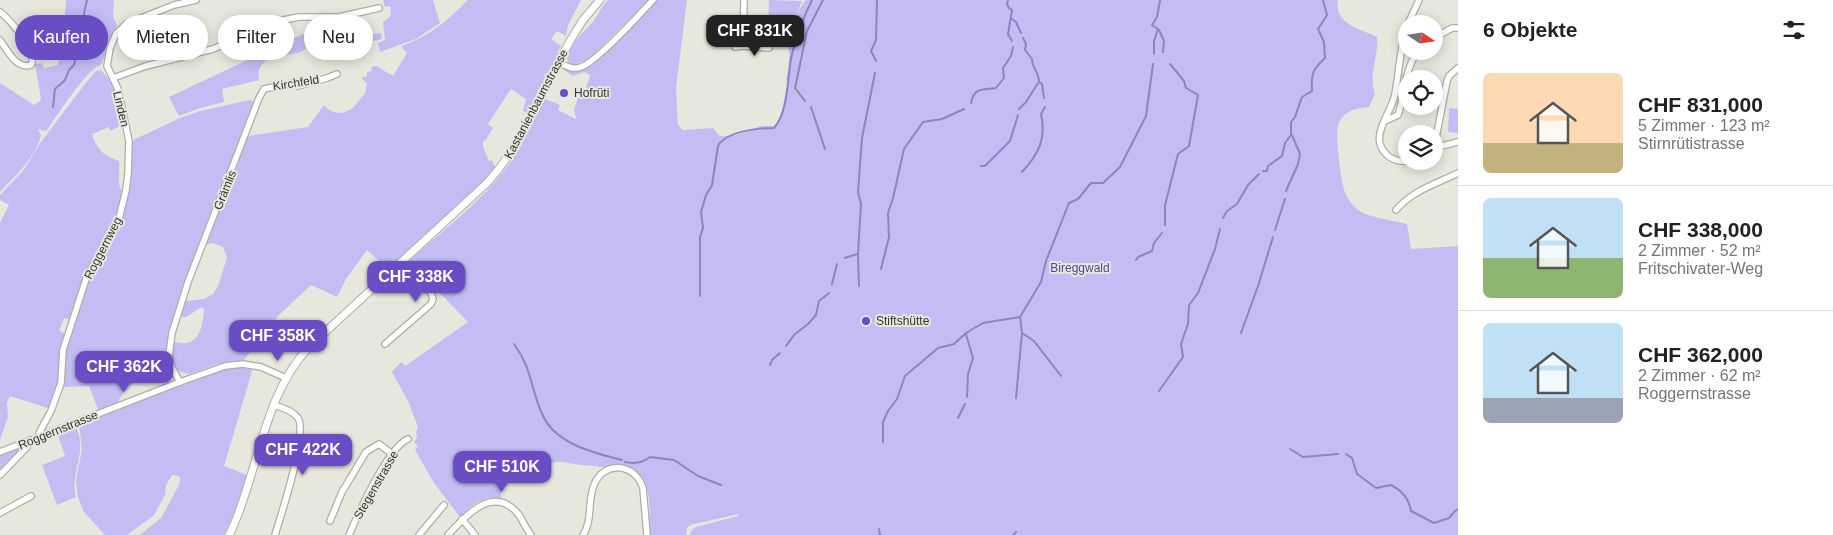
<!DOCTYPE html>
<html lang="de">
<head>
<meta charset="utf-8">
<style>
  :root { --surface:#fff; --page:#f6f6f6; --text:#202124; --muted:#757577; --line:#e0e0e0; --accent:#6a4cc5 }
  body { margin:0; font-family:Arial,sans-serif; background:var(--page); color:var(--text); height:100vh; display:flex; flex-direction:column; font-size:19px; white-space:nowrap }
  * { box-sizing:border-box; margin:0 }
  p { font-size:16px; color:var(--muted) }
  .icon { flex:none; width:28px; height:28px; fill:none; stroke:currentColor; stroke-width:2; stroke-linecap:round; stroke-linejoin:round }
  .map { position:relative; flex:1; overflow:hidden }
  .panel { display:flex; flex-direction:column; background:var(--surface); width:375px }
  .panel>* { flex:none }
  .guide { position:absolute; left:15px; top:15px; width:475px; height:45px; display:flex; gap:10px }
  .needle { width:32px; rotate:103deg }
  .fabs { position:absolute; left:1398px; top:15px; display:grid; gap:10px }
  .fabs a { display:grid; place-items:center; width:45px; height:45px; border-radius:50%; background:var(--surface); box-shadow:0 2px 12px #0003; font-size:25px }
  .price { position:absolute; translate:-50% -42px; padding:0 11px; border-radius:10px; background:var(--accent); color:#fff; font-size:16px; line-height:32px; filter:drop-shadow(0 1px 2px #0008) }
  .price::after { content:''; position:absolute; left:50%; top:30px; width:15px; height:11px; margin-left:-8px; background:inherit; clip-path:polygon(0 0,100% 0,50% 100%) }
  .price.active { background:#222; color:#fff }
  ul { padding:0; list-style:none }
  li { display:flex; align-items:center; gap:15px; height:125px; padding:0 25px }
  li+li { border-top:1px solid var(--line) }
  li span { display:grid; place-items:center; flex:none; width:140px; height:100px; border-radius:8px; color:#555 }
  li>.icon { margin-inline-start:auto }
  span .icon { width:60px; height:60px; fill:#fffc; stroke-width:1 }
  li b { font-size:21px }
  h2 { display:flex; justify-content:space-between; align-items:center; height:60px; padding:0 25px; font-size:21px }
  .chip { padding:0 18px; border-radius:22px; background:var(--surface); box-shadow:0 2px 12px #0003; font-size:18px; line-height:45px }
  .chip.active { background:var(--accent); color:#fff }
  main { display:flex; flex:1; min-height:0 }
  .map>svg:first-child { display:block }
</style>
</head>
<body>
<main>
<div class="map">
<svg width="1458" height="535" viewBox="0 0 1458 535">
  <rect width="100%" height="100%" fill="#e7e7dd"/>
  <g fill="#c4bdf4">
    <path d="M 66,0 L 114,0 L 113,16 L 117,26 L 101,65 C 87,68 57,116 47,130 L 45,131 L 38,129 L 41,135 C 37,156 14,177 0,192 L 0,83 L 34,105 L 39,102 L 41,99 L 35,64 L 42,63 L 44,68 L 58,65 L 63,39 Z"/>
    <path d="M 383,0 L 433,0 L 440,23 L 416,39 L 380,52 L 378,43 L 385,40 L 383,22 C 391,17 392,16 390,6 L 385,7 Z"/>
    <path d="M 468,0 L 581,0 L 568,25 L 566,36 L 557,31 L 551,39 L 561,46 L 557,53 L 559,54 L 529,114 L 523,111 L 526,99 L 511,89 L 488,124 L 493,128 L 485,141 L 483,141 L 483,147 L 489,161 L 492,160 L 495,168 L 482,184 L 388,269 L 367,250 L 346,279 L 337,297 L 311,285 L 278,316 L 244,360 L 217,364 L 189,374 L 178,371 C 171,362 172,353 174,342 C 178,342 182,344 186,343 C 201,341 203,322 204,310 L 202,307 L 186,317 L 181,317 L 185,301 L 204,299 L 213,294 L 218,286 L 227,258 L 223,247 L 213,243 L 204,245 L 227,187 L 237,167 L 241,152 L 248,136 L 308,127 L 324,105 C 331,115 345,115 354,107 C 358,102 360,98 365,94 L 367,83 L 361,78 L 367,76 L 367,72 L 372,71 L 371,67 L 376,66 L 393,76 L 407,53 L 401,46 C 429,37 448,20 468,0 Z"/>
    <path d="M 608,0 L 687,0 L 676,88 L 678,125 L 683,130 L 713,128 L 720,136 L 732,136 L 747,132 L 760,126 L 775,126 L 781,114 L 788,82 L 786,81 C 787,73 789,65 789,57 C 790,52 788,49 788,45 C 788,31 797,10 806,0 L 1338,0 C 1334,24 1359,28 1377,37 C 1379,57 1368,75 1375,94 L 1369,107 C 1357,108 1345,110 1339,122 C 1334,132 1341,184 1346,195 C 1348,199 1354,207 1358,210 C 1367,217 1395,221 1407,224 L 1411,249 L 1458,246 L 1458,535 L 690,535 L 691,531 L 696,527 L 738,516 L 738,514 L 690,525 L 687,528 L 686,535 L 650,535 C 649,509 655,471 620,465 C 614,464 607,468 602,467 C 593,465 584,466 575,464 C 569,464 562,461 556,462 C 552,462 549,465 545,465 L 544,471 L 523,467 L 520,482 L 502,479 L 501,498 C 483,496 472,504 460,517 L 434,483 L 415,450 L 418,446 L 414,442 L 417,438 L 416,432 L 418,427 L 409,403 L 392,372 L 401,362 L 405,366 L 468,322 L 409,261 C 440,233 477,205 503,172 C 521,150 533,124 545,99 L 560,105 L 558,110 L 576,119 L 574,109 L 581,90 L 585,91 L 590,76 L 589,74 L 584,72 L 573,76 L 564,70 L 580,70 L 591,65 L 639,18 L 635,14 L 588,60 L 576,64 L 570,64 L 567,59 C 570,43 582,34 592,23 C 597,17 601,7 608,0 Z"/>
    <polygon points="769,0 802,1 791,28 786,45 784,45 784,25 773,25 773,33 768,33"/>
    <path d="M 381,33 L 382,39 L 331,51 L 329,43 L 305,49 L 301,52 C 282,57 254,56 259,80 L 222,89 L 224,102 L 200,108 L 179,116 L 169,97 L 303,34 L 343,37 Z"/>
    <path d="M 101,70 L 116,88 L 123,124 L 111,131 L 109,127 L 92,134 C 97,150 104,156 119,161 C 121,172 115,185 124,194 L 117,222 L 94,259 L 73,320 L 64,318 L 59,331 L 67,334 L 61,378 L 51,409 L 10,396 L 7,403 L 8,417 L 0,440 L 0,223 L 9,205 L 0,200 L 0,195 L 23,171 L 41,142 L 88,80 L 96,71 Z"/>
    <path d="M 250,100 L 254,102 L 214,207 L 209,215 L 207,226 L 187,276 L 168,342 L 168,348 L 165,350 L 163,357 L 150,355 C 139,365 140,375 133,383 C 127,391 121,393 118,403 L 99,412 L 89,386 L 64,387 L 63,354 L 89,274 L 118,223 L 131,141 L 180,118 L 200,111 Z"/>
    <polygon points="1449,108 1458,109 1458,133 1448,132"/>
    <polygon points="241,367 253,368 224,466 247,475 233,516 224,535 140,535 161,518 179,485 180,480 179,476 172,475 166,485 165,495 154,515 127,535 105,535 84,512 78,498 76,481 82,449 79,424 118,407 223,369"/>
    <path d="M 75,425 C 77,430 80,435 80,441 C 82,460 71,478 76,497 L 57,505 L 42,465 L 65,456 L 57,432 Z"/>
    <polygon points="24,446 0,472 0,454"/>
  </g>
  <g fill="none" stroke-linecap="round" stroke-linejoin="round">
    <g stroke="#8d85c0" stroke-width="2">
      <polyline points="1008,0 1007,4 1009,8 1012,10 1008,34 1012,41"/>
      <polyline points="1012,19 1016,22 1021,33"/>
      <polyline points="1159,30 1164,41 1163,52"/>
      <path d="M 1023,38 L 1026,44 L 1025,50 L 1032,59 C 1032,68 1039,72 1039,82 L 1042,84 L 1044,98"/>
      <polyline points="1154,54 1154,41 1158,29 1152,25 1157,17 1160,0"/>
      <polyline points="876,61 871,51 876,40 877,0"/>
      <polyline points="805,101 795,88 807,31 823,0"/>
      <path d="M 971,103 C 974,87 982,90 996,88 L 1004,78 L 1003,68 L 1011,56 L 1013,47"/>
      <polyline points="53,107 55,89 65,80 69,70 74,65 78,46 84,37 84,13 87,0"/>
      <polyline points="811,107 825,149"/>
      <polyline points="1019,109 1026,102 1038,83"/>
      <polyline points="981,166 985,166 1010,141 1018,115"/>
      <path d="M 1263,171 L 1267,171 L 1268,166 L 1282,156 L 1285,143 L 1291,135 L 1291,122 L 1295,117 L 1302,97 L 1312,91 C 1311,74 1313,69 1325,58 L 1324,42 L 1318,29 L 1327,15 L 1323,0"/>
      <path d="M 1022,172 C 1038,155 1047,138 1041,114 L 1045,107"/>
      <polyline points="1286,191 1298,164 1300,154 1292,135"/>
      <polyline points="1223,218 1227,211 1237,204 1248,185 1259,174"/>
      <polyline points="1165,225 1165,205 1178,154 1189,146 1198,95 1186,88 1184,81 1170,64"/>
      <polyline points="1275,230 1285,199"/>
      <polyline points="845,258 857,254"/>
      <polyline points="1136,260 1138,257 1152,251 1154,243 1162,233"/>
      <polyline points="881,269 889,237 888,213 893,198 904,149 923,122 942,119 964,109"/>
      <polyline points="832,284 837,264"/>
      <polyline points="859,286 858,254 861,204 858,192 862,138 875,73"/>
      <path d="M 700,296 L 700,237 L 703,228 L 701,212 L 706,195 L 712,185 L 718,146 C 726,131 759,128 774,128 C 789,112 787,76 792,54 C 797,35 803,18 812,0"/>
      <polyline points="1022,333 1034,341 1061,376"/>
      <polyline points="1241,333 1258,286 1273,237"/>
      <polyline points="966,334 973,358 968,374 967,397"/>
      <path d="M 514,344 C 532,368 531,391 543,416 C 556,444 594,453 622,460"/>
      <polyline points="786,346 794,335 808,324 816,315 819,301 829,293"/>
      <polyline points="770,365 772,360 780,353"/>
      <polyline points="1159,391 1183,357 1181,344 1188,324 1189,305 1198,293 1215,249 1220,229"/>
      <polyline points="1016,398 1022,333 1020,317"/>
      <polyline points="958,418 965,404"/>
      <polyline points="883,442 883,422 888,411 897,399 905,376 938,348 954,344 966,333 983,323 1020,317 1041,282 1046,261 1069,203 1078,199 1091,183 1103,183 1120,167 1146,116 1153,64"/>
      <polyline points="1290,449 1303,457 1338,454"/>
      <path d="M 1346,454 L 1352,458 L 1357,474 L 1376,488 L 1391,485 C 1401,490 1409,499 1411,511 L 1434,523 L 1449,518 L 1455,511 L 1458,509"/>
      <path d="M 625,462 C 636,464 641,463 650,457 L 674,460 L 698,476 L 721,485"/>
      <polyline points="879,529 880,535"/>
      <polyline points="1013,535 1016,532"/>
    </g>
    <defs>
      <g id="minor">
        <path d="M 0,12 C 10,20 39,52 31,65 C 17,70 7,50 0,40"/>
        <polyline points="1408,24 1419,0"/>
        <path d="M 1406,28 C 1400,50 1399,72 1395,94 C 1392,113 1368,136 1386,154 C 1392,160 1400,162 1408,161"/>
        <polyline points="1434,38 1452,28 1458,28"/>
        <polyline points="743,46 769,48"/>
        <polyline points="735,47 743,46 744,0"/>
        <path d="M 559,63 C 566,66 573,70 581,67 C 597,62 640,14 653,0"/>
        <polyline points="113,77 116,77 146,66 213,49 278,21 299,17 339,17 379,8"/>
        <path d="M 1385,121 L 1398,115 C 1405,94 1404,70 1418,51"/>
        <polyline points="1434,148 1447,81 1449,76 1458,68"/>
        <polyline points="1434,148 1458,142"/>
        <path d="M 1396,210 C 1413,190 1436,184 1458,173"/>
        <polyline points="385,344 431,304 433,299 431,293 403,261"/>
        <polyline points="180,382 171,366 169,355 172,333 188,282 259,98 264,89 293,83 298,86 327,78 337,74"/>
        <path d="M 274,405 C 281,407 293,411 298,418 C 308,434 281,515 275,535"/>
        <polyline points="39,437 39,433 51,411 61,383 63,350 87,276 118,223 126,190 128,173 129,141 118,89 107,66 110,48 116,34 126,24 174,5 196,0"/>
        <polyline points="0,452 180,382 225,366 243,364 261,367 286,378"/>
        <polyline points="0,475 28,446 28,442"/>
        <polyline points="0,513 31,496"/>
        <polyline points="462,519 475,535"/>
        <polyline points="330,521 342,492 366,452 379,444 392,454"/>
        <path d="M 349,535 C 358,514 388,447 408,439"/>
        <polyline points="419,535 444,505"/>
        <path d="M 448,535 C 465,516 494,483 519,515 C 523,521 526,529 531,535"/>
        <path d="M 583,535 C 593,520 587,502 594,485 C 604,460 635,463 643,488 L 647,535"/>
      </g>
      <path id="tertiary" d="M 229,535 C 237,520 242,504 247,488 C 263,439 273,385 309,347 L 487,183 C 527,139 543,86 573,36 L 583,20 L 600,0"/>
    </defs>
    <use href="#minor" stroke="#afaea5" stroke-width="8"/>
    <use href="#tertiary" stroke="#afaea5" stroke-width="9"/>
    <use href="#minor" stroke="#fff" stroke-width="5.5"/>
    <use href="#tertiary" stroke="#fff" stroke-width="7"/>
  </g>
  <g fill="#6a4cc5" stroke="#e7e7dd" stroke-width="2">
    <circle cx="564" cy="93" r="5"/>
    <circle cx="866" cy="321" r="5"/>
  </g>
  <g text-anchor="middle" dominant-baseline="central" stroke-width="4" stroke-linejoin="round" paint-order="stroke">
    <g font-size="12" fill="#363532" stroke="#e7e7dd">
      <text transform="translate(296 83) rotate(-9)">Kirchfeld</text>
      <text transform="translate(536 104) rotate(-62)">Kastanienbaumstrasse</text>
      <text transform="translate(121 109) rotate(77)">Linden</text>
      <text transform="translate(225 190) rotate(-68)">Grämlis</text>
      <text transform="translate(103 248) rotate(-63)">Roggernweg</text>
      <text transform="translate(58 430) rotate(-22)">Roggernstrasse</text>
      <text transform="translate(376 485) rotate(-60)">Stegenstrasse</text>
    </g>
    <g font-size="12" fill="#363532" stroke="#e7e7dd" text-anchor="start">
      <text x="574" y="93">Hofrüti</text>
      <text x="876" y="321">Stiftshütte</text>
    </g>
    <g font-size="12" fill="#53448e" stroke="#e7e7dd">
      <text x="1080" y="268">Bireggwald</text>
    </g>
  </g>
</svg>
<div class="fabs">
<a><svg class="needle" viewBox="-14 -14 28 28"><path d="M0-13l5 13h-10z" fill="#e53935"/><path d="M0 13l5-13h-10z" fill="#757577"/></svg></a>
<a><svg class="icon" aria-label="locate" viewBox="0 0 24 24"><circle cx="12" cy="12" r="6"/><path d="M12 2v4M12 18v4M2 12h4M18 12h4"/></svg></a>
<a><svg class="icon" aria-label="layers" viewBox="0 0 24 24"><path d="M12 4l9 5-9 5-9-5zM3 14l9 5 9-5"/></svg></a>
</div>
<b class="price active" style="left:755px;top:57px">CHF 831K</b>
<b class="price" style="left:416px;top:303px">CHF 338K</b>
<b class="price" style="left:278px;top:362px">CHF 358K</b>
<b class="price" style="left:124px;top:393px">CHF 362K</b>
<b class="price" style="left:303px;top:476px">CHF 422K</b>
<b class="price" style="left:502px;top:493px">CHF 510K</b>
<div class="guide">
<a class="chip active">Kaufen</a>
<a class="chip">Mieten</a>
<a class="chip">Filter</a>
<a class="chip">Neu</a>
</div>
</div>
<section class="panel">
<h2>6 Objekte<svg class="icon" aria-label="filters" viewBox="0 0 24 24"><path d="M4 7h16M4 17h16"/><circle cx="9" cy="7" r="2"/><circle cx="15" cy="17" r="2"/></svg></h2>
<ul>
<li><span style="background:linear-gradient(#ffd9b3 70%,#c2b280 0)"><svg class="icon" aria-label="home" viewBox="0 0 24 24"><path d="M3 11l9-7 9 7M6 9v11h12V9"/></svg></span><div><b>CHF 831,000</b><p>5 Zimmer · 123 m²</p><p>Stirnrütistrasse</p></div></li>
<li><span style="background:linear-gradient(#bfe0f5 60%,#8fb573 0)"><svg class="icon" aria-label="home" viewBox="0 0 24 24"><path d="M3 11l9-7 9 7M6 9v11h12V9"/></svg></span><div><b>CHF 338,000</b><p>2 Zimmer · 52 m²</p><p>Fritschivater-Weg</p></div></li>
<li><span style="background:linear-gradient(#bfe0f5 75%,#9aa5b1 0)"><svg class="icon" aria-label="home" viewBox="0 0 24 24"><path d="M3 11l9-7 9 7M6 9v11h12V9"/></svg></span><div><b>CHF 362,000</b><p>2 Zimmer · 62 m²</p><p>Roggernstrasse</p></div></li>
</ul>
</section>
</main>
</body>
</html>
